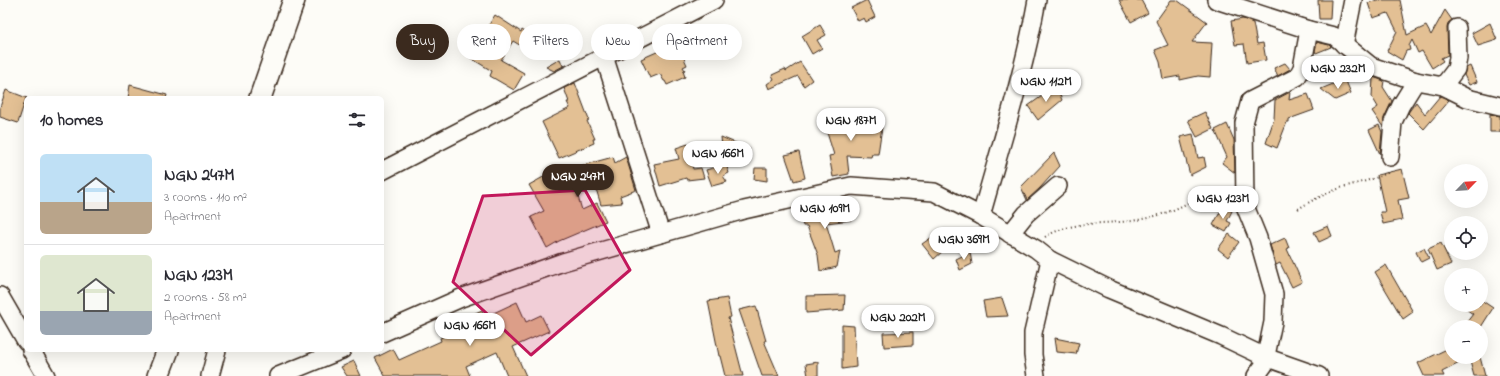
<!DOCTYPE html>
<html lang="en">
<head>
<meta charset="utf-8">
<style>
  :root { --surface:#fff; --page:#f7f7f7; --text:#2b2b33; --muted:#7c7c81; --line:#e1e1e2; --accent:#3b2a1e }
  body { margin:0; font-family:"Indie Flower",sans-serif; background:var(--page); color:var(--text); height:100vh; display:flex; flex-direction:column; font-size:15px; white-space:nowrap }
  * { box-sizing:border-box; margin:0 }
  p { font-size:13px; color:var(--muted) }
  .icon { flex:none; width:22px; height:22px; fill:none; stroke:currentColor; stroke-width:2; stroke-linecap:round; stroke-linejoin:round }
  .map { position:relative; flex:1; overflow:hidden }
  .side { position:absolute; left:24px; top:96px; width:360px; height:256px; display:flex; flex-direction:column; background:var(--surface); border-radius:6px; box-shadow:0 4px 16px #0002 }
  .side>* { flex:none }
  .hud { position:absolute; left:396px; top:24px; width:380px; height:36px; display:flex; gap:8px }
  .needle { width:26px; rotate:65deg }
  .tools { position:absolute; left:1444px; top:164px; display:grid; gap:8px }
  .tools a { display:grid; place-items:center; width:44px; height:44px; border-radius:50%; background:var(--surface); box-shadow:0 4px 16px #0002; font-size:20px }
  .price { position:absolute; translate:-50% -34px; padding:0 9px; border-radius:14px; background:#fff; color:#222; font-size:13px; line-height:26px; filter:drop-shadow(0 1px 2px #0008) }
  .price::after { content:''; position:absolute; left:50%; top:24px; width:12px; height:9px; margin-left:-6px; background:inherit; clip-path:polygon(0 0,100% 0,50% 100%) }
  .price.on { background:var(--accent); color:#fff }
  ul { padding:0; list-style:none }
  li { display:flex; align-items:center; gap:12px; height:100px; padding:0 16px }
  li+li { border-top:1px solid var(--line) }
  li span { display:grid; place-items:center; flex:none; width:112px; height:80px; border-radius:6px; color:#555 }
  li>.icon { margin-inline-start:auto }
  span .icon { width:48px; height:48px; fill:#fffc; stroke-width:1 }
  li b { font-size:17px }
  h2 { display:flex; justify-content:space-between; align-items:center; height:48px; padding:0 16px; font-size:17px }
  .chip { padding:0 14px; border-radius:18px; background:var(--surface); box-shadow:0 4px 16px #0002; font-size:14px; line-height:36px }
  .chip.on { background:var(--accent); color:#fff }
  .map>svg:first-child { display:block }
</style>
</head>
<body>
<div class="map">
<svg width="1500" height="376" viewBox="0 0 1500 376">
  <rect width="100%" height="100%" fill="#fdfcf7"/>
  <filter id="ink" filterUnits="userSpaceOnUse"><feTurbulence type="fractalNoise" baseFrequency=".025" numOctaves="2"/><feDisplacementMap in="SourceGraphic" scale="8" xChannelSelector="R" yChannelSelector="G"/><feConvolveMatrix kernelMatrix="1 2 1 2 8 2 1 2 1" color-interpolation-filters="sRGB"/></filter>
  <g filter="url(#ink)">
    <g fill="#e3c094" stroke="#3b2a1e">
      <polygon points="867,0 875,17 866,22 864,18 858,21 851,8"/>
      <polygon points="1119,0 1141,0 1148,13 1131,22"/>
      <polygon points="1171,0 1177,0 1207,22 1192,42 1212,43 1210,77 1198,76 1180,80 1180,76 1163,79 1160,62 1155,50 1168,45 1156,21"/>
      <polygon points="1318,0 1331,0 1330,19 1319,19"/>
      <polygon points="1377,0 1400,0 1407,35 1426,26 1431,35 1445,10 1452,20 1448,23 1447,28 1448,55 1441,58 1443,61 1432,68 1422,51 1418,53 1412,40 1409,46 1410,50 1406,51 1402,60 1387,51 1397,31 1388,13 1373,18 1368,3"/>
      <polygon points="495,15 521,32 522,30 538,40 531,52 513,41 501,60 524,73 514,90 490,76 492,71 469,57"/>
      <polygon points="1243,19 1253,23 1257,44 1263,43 1266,60 1247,63 1244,44 1235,45 1231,21"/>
      <polygon points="1490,23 1497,40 1478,46 1472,33"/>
      <polygon points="820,25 826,35 817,40 822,48 812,54 802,36"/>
      <polygon points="544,38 559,45 555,54 540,47"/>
      <polygon points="1317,42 1329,45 1331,47 1316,53 1315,51"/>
      <polygon points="677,43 687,65 683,67 685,70 683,71 685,77 667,85 665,81 664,81 660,74 650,78 641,59"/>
      <polygon points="560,59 563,66 567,64 554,71 546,67"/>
      <polygon points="800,62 812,80 804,86 798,76 769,89 767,84 774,79 772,75 785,69 786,71"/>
      <polygon points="1285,63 1290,69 1278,76 1274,68"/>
      <polygon points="1470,66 1477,82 1469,85 1464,75 1466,68"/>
      <polygon points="1373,77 1384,81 1383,87 1392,101 1384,118 1383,127 1372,111 1378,107 1372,97"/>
      <polygon points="1345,79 1351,93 1335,100 1321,89"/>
      <polygon points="575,83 589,120 587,121 595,139 593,139 594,143 559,158 542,122 570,108 567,102 569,102 564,88"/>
      <polygon points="130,85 167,95 166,98 128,98"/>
      <polygon points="1056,86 1062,100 1038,120 1028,106"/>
      <polygon points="6,90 27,98 26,98 18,123 0,117 0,107"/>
      <polygon points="1290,92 1289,100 1308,94 1314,110 1289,119 1289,122 1287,122 1277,148 1266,143 1274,119 1275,100"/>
      <polygon points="1440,96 1449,100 1424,129 1408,113 1410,110 1416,102 1425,114"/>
      <polygon points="1205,112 1213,129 1197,137 1188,120"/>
      <polygon points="1490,114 1500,116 1500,132 1490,132"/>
      <polygon points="854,117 855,123 882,127 878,154 872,154 871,157 847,156 849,174 833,177 829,156 834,155 823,120"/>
      <polygon points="1227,124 1234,140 1235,173 1222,163 1227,157 1215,130"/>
      <polygon points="1379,125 1382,132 1380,154 1369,130"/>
      <polygon points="1193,134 1198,158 1204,157 1206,167 1190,175 1180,137"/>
      <polygon points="721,137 750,149 747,155 722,147"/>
      <polygon points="688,144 693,169 701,168 704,178 687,180 686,178 660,186 654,164 679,159 676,148"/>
      <polygon points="799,152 805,178 794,181 785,155"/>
      <polygon points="1054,153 1060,166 1040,188 1027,200 1021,187"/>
      <polygon points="613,157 615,163 626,157 636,190 620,196 622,203 601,205 593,179 575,187 582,210 597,203 606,221 559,241 547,248 531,217 544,211 529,185 547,175"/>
      <polygon points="726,164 729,173 723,176 727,182 712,186 706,170"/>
      <polygon points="755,168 767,168 767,181 754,179"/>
      <polygon points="1402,169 1409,198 1398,200 1402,220 1383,224 1380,212 1385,212 1377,175"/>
      <polygon points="849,203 851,220 826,223 835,253 840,251 837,267 820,271 818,255 807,226 803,226 799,208"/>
      <polygon points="1223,207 1232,211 1227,221 1231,223 1226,232 1213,225"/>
      <polygon points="1328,226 1332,236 1319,242 1314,232"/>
      <polygon points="1229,234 1239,242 1228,257 1218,249"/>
      <polygon points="935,235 943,251 934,259 922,244"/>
      <polygon points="1285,238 1289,248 1287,249 1302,282 1292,287 1280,263 1276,265 1270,245"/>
      <polygon points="1441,243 1451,264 1437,270 1428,249"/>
      <polygon points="1424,248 1429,258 1421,262 1416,252"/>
      <polygon points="970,252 972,264 960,270 956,259"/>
      <polygon points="1386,265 1413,312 1403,319 1375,272"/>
      <polygon points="845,295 844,310 806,313 806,296"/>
      <polygon points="727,298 731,317 728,318 743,376 725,376 720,356 719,356 708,301"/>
      <polygon points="1002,298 1008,316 986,317 983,301"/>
      <polygon points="1481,300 1493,308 1481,327 1471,327 1466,323 1473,314 1460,305 1481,305"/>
      <polygon points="517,302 526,322 541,315 549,331 513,347 526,376 507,376 497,352 466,366 470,376 385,376 375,358 393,349 399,360 441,341 440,338 472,323 469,316 482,310 485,317"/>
      <polygon points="756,306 766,341 764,341 779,376 762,376 739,310"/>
      <polygon points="842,325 854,326 856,367 842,369"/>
      <polygon points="913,332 913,345 884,347 883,333"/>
      <polygon points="1055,338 1079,343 1076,354 1057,352"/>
      <polygon points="1451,347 1451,357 1480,357 1485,376 1474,376 1469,358 1442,372 1444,376 1424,376 1418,363"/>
      <polygon points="354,361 361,376 347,376 341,367"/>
      <polygon points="818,362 818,376 808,376 806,364"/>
    </g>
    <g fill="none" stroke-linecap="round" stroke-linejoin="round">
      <defs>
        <g id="minor">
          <polyline points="1216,0 1309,30 1334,36 1371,66 1416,81 1443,86 1467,98 1500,106"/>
          <polyline points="1344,45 1353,0"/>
          <polyline points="604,56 661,234"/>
          <polyline points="1443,86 1456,69 1458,58 1457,28"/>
          <polyline points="1390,157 1393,122 1401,105 1416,81"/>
          <polyline points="382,171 714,0"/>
          <path d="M 981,216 C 1001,144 1024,73 1037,0"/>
          <polyline points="1010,234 1026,214 1058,186"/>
          <polyline points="0,296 26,341"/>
          <polyline points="382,333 461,298 563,262 744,210 851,186 934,192 981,216 1036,249 1050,260 1109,289 1221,336 1265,357 1319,376"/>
          <polyline points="31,350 46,376"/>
          <polyline points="210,376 217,350"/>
          <polyline points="278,376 342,350"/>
          <polyline points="1036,376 1033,355 1033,333 1050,260"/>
          <polyline points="1256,376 1264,365 1273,322 1274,294 1258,238 1245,206 1244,123 1250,101 1297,77 1302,68 1309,30"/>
        </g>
        <g id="major">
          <polyline points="260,98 294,0"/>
          <polyline points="158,376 168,350"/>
        </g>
      </defs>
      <use href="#minor" stroke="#3b2a1e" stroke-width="20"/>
      <use href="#major" stroke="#3b2a1e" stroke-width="24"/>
      <g stroke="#3b2a1e" stroke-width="2" stroke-dasharray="1 3" stroke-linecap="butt">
        <path d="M 1298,209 C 1312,200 1327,193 1343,187 C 1358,183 1373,180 1387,173 L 1388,172"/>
        <path d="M 1045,237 C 1070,221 1104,224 1132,221 C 1156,217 1172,212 1193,200"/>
      </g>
      <use href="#minor" stroke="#fdfcf7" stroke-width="17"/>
      <use href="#major" stroke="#fdfcf7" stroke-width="21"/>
    </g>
  </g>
  <path fill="#c2185b" fill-opacity="0.2" stroke="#c2185b" stroke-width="3" stroke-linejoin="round" d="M 585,190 L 630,270 L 531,355 L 453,282 L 483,196 Z"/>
</svg>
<div class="tools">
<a><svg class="needle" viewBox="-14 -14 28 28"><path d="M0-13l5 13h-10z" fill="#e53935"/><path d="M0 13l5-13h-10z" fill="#7c7c81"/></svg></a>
<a><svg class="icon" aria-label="locate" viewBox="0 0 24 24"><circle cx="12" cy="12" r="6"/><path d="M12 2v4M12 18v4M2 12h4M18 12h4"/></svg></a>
<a>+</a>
<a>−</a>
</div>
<b class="price" style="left:1338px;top:90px">NGN 232M</b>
<b class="price" style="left:1046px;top:103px">NGN 112M</b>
<b class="price" style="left:851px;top:142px">NGN 187M</b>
<b class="price" style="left:718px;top:175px">NGN 166M</b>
<b class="price on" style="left:578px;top:198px">NGN 247M</b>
<b class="price" style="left:1223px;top:220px">NGN 123M</b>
<b class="price" style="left:825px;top:230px">NGN 109M</b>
<b class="price" style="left:964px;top:261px">NGN 369M</b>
<b class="price" style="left:898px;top:339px">NGN 202M</b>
<b class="price" style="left:470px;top:347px">NGN 166M</b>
<div class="hud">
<a class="chip on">Buy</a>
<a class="chip">Rent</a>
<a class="chip">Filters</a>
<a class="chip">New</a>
<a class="chip">Apartment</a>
</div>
<section class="side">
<h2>10 homes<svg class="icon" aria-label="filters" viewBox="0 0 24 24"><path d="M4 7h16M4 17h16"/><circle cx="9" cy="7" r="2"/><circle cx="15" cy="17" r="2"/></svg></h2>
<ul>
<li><span style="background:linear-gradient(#bfe0f5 60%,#b9a48a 0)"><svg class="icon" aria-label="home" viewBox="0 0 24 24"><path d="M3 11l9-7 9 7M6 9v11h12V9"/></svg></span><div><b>NGN 247M</b><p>3 rooms · 110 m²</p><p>Apartment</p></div></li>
<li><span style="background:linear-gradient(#dfe7d0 70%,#9aa5b1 0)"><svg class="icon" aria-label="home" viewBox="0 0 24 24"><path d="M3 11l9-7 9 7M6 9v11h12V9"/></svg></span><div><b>NGN 123M</b><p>2 rooms · 58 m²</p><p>Apartment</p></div></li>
</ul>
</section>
</div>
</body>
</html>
